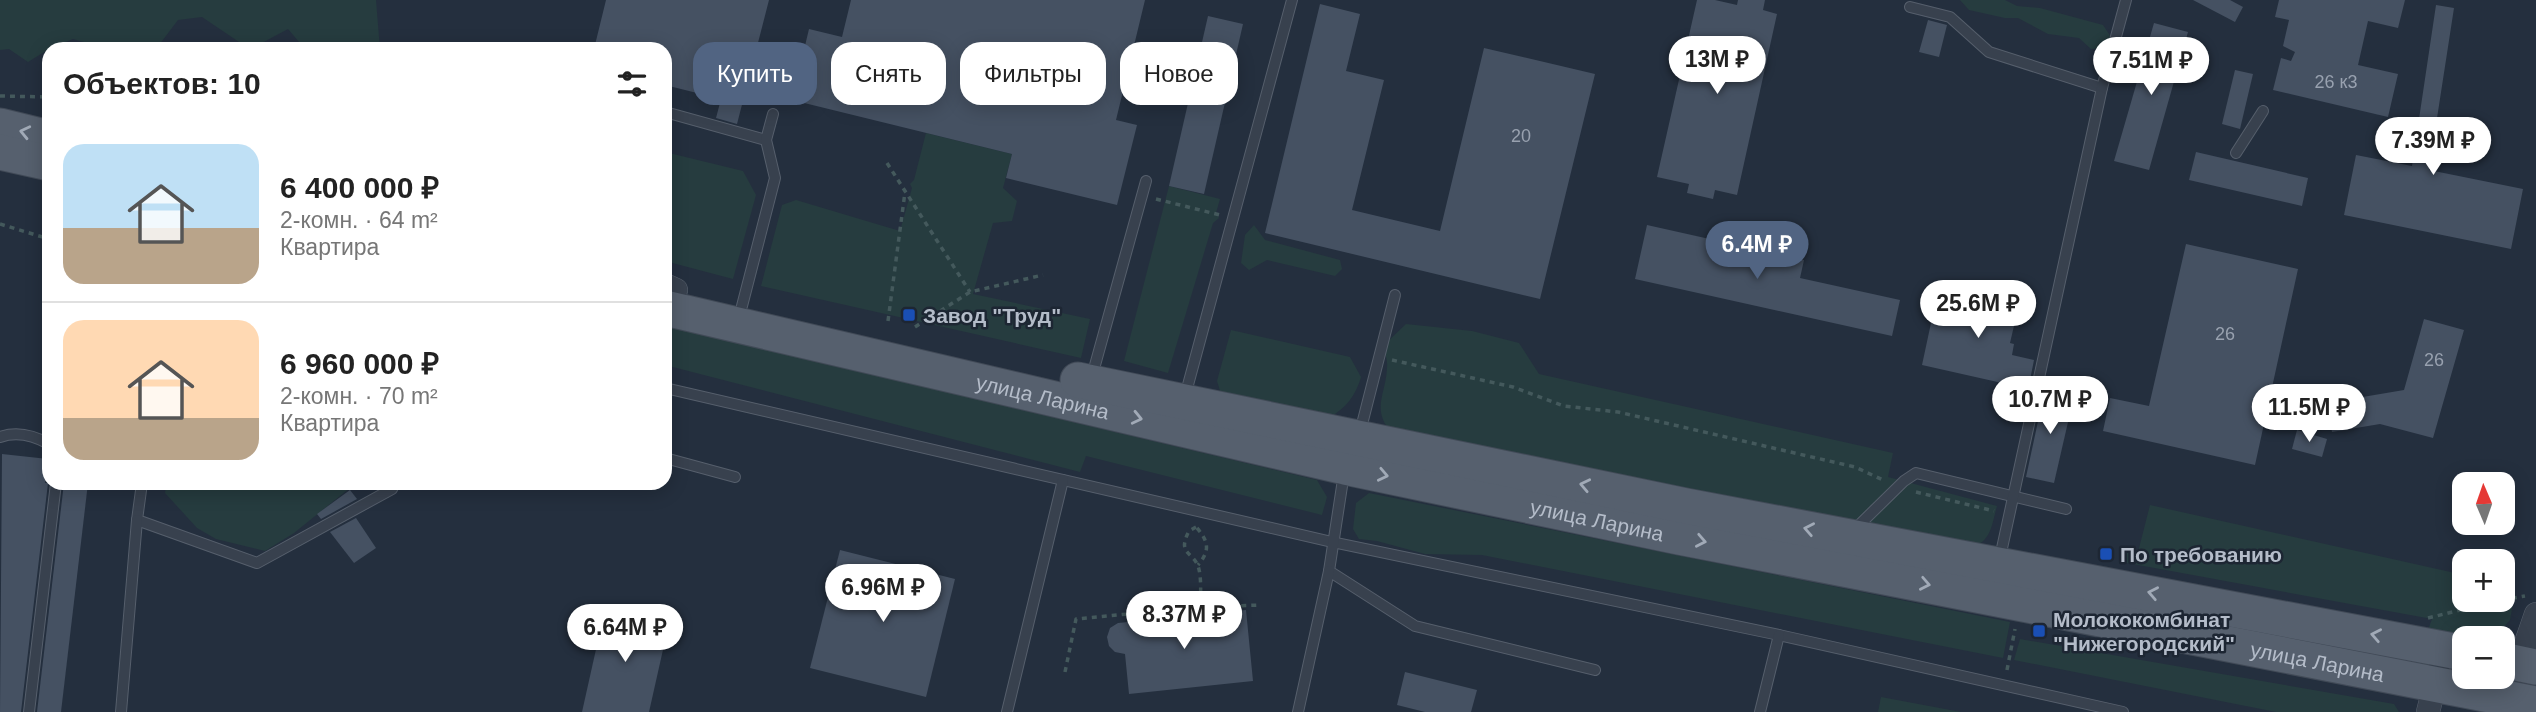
<!DOCTYPE html>
<html lang="ru">
<head>
<meta charset="utf-8">
<style>
  :root { --surface:#fff; --page:#f6f6f6; --text:#222; --muted:#767676; --line:#e0e0e0; --accent:#516482 }
  body { margin:0; font-family:Helvetica,sans-serif; background:var(--page); color:var(--text); height:100vh; display:flex; flex-direction:column; font-size:26px; white-space:nowrap }
  * { box-sizing:border-box; margin:0 }
  p { font-size:23px; color:var(--muted) }
  .icon { flex:none; width:38px; height:38px; fill:none; stroke:currentColor; stroke-width:2; stroke-linecap:round; stroke-linejoin:round }
  .map { position:relative; flex:1; overflow:hidden }
  .sheet { position:absolute; left:42px; top:42px; width:630px; height:448px; display:flex; flex-direction:column; background:var(--surface); border-radius:21px; box-shadow:0 4px 18px #0003 }
  .sheet>* { flex:none }
  .top-card { position:absolute; left:693px; top:42px; width:665px; height:63px; display:flex; gap:14px }
  .needle { width:46px; rotate:358deg }
  .fabs { position:absolute; left:2452px; top:472px; display:grid; gap:14px }
  .fabs a { display:grid; place-items:center; width:63px; height:63px; border-radius:14px; background:var(--surface); box-shadow:0 4px 18px #0003; font-size:35px }
  .price { position:absolute; translate:-50% -60px; padding:0 16px; border-radius:24px; background:#fff; color:#222; font-size:23px; line-height:46px; filter:drop-shadow(0 2px 4px #0008) }
  .price::after { content:''; position:absolute; left:50%; top:42px; width:21px; height:16px; margin-left:-10px; background:inherit; clip-path:polygon(0 0,100% 0,50% 100%) }
  .price.active { background:var(--accent); color:#fff }
  ul { padding:0; list-style:none }
  li { display:flex; align-items:center; gap:21px; height:175px; padding:0 21px }
  li+li { border-top:2px solid var(--line) }
  li span { display:grid; place-items:center; flex:none; width:196px; height:140px; border-radius:21px; color:#555 }
  li>.icon { margin-inline-start:auto }
  span .icon { width:84px; height:84px; fill:#fffc; stroke-width:1 }
  li b { font-size:30px }
  h2 { display:flex; justify-content:space-between; align-items:center; height:84px; padding:0 21px; font-size:30px }
  .chip { padding:0 24px; border-radius:21px; background:var(--surface); box-shadow:0 4px 18px #0003; font-size:24px; line-height:63px }
  .chip.active { background:var(--accent); color:#fff }
  .map>svg:first-child { display:block }
</style>
</head>
<body>
<div class="map">
<svg width="2536" height="712" viewBox="0 0 2536 712">
  <rect width="100%" height="100%" fill="#242f3e"/>
  <g fill="#263c3f">
    <polygon points="0,0 376,0 380,49 305,49 288,29 258,45 242,44 202,17 178,20 156,49 103,49 102,47 73,39 49,49 28,62 9,49 0,50"/>
    <polygon points="1960,0 2005,0 2017,6 2040,8 2103,25 2111,37 2105,48 2091,49 2079,38 2048,34 2018,18 2005,18 1969,10"/>
    <polygon points="926,133 1012,154 1003,188 1017,201 1012,221 993,223 973,294 1090,319 1081,358 761,286 782,205 796,200 900,231 912,188 910,184 914,180"/>
    <polygon points="665,152 743,171 756,195 733,279 665,261"/>
    <polygon points="1169,186 1220,199 1216,213 1219,218 1213,223 1168,373 1124,361"/>
    <polygon points="1254,225 1265,240 1340,260 1342,269 1335,276 1267,260 1249,270 1241,263 1245,235"/>
    <path d="M 1406,324 L 1472,331 L 1519,343 L 1539,374 L 1893,453 L 1888,477 L 1997,506 C 1992,524 1991,542 1972,547 L 1391,432 C 1371,409 1386,394 1387,368 C 1388,361 1385,353 1383,346 Z"/>
    <polygon points="665,325 1317,480 1327,497 1322,515 1086,456 1080,472 665,365"/>
    <path d="M 1231,330 L 1350,357 L 1361,377 C 1356,395 1346,408 1330,417 L 1221,394 L 1217,381 Z"/>
    <polygon points="167,483 356,483 294,533 265,551 216,539 197,528 165,493"/>
    <polygon points="1369,493 2010,622 2003,658 1482,555 1425,554 1377,541 1359,539 1353,529 1356,503"/>
    <polygon points="2150,505 2464,575 2464,600 2499,600 2513,603 2510,620 2493,639 2472,639 2428,630 2432,619 2122,562 2124,550 2138,552"/>
    <polygon points="2020,639 2394,704 2399,712 2276,712 2014,660"/>
    <polygon points="1881,697 1961,712 1878,712"/>
  </g>
  <g fill="#455162">
    <polygon points="606,0 769,0 737,124 716,118 721,99 665,85 665,49 594,49"/>
    <polygon points="851,0 1145,0 1116,120 1137,125 1117,205 1006,178 1012,154 792,100 809,29 842,37"/>
    <polygon points="1697,0 1715,0 1737,5 1738,0 1765,0 1763,10 1777,14 1737,195 1715,190 1713,199 1687,193 1689,184 1657,177"/>
    <polygon points="2193,0 2230,0 2243,7 2235,22"/>
    <polygon points="2279,0 2405,0 2398,28 2368,21 2358,65 2398,74 2388,117 2273,90 2281,58 2291,61 2295,52 2283,46 2289,20 2275,17"/>
    <polygon points="1320,4 1360,14 1346,71 1384,80 1352,210 1440,231 1484,48 1595,74 1540,299 1265,233"/>
    <polygon points="2436,5 2454,8 2429,170 2523,189 2511,249 2344,215 2356,155 2412,166"/>
    <polygon points="1208,16 1243,24 1204,194 1169,186"/>
    <polygon points="1928,20 1947,25 1939,57 1919,52"/>
    <polygon points="2154,23 2188,32 2149,170 2114,161"/>
    <polygon points="2235,70 2253,74 2240,129 2222,124"/>
    <polygon points="2196,152 2308,178 2302,206 2189,180"/>
    <polygon points="1647,225 1804,260 1800,278 1900,300 1892,336 1635,279"/>
    <polygon points="2186,244 2298,269 2255,465 2103,431 2110,398 2149,406"/>
    <polygon points="1940,281 2020,300 2010,343 2014,344 2012,355 2034,360 2024,410 1997,404 2002,383 1922,365"/>
    <polygon points="2424,319 2464,330 2433,438 2380,424 2332,432 2327,403 2404,390"/>
    <polygon points="2045,389 2074,396 2054,483 2026,477"/>
    <polygon points="2297,430 2327,439 2322,457 2292,449"/>
    <polygon points="2,454 48,459 45,483 48,483 21,712 0,712"/>
    <polygon points="64,483 88,483 61,712 37,712"/>
    <polygon points="350,490 357,499 321,519 317,514"/>
    <polygon points="356,518 376,548 354,563 330,532"/>
    <polygon points="840,550 955,579 926,697 810,668"/>
    <polygon points="605,609 669,623 649,712 582,712"/>
    <polygon points="1246,610 1253,681 1129,694 1125,654 1115,652 1109,646 1107,637 1110,628 1118,623"/>
    <polygon points="1405,672 1477,690 1471,712 1425,712 1397,705"/>
  </g>
  <g fill="none" stroke-linecap="round" stroke-linejoin="round">
    <defs>
      <g id="lane">
        <polyline points="1910,7 1950,17 1989,52 2102,88"/>
        <polyline points="665,112 766,140"/>
        <polyline points="2236,153 2263,111"/>
        <polyline points="742,306 775,178 766,140 773,114"/>
        <polyline points="1092,376 1146,181"/>
        <polyline points="665,388 1332,542 1779,635 2123,712"/>
        <polyline points="1185,396 1292,0"/>
        <polyline points="1360,432 1395,295"/>
        <path d="M 0,437 C 17,431 33,435 49,444"/>
        <polyline points="665,458 735,477"/>
        <polyline points="1344,473 1329,571 1415,626 1595,670"/>
        <polyline points="142,483 137,520 257,563 392,489 395,483"/>
        <polyline points="1854,530 1904,481 1916,473 2066,509"/>
        <polyline points="1999,562 2102,88 2126,0"/>
        <polyline points="29,712 56,483"/>
        <polyline points="121,712 137,520"/>
        <polyline points="1007,712 1063,480"/>
        <polyline points="1298,712 1329,571"/>
        <polyline points="1760,712 1779,635"/>
      </g>
      <g id="street">
        <polyline points="665,285 676,290"/>
        <polyline points="2506,667 2519,663 2536,614"/>
        <polyline points="2428,712 2438,672"/>
      </g>
      <g id="primary">
        <polyline points="0,126 49,138"/>
        <polyline points="0,152 49,163"/>
        <path id="s1" d="M 665,308 L 1345,467 L 1679,537 L 2536,704"/>
        <polyline points="1078,380 1686,506 2464,653"/>
        <polyline points="2502,660 2536,667"/>
      </g>
    </defs>
    <use href="#lane" stroke="#565f6c" stroke-width="12"/>
    <use href="#street" stroke="#565f6c" stroke-width="24"/>
    <use href="#primary" stroke="#414a57" stroke-width="37"/>
    <g stroke="#44595c" stroke-width="3.5" stroke-dasharray="5 5" stroke-linecap="butt">
      <polyline points="0,96 49,97"/>
      <polyline points="887,163 970,292"/>
      <polyline points="1156,199 1220,215"/>
      <polyline points="0,224 49,239"/>
      <polyline points="888,321 905,192"/>
      <polyline points="915,327 970,292 1043,275"/>
      <polyline points="1392,360 1513,387 1564,406 1618,412 1855,467 1883,480"/>
      <polyline points="1916,492 1994,511"/>
      <path d="M 1196,527 L 1189,531 C 1177,554 1192,551 1198,566 C 1202,577 1200,595 1201,607"/>
      <path d="M 1197,528 C 1209,542 1210,551 1198,565"/>
      <polyline points="2502,600 2525,596"/>
      <polyline points="2428,618 2501,600"/>
      <polyline points="2480,630 2496,633"/>
      <polyline points="2007,670 2015,629"/>
      <polyline points="1065,672 1076,619 1201,607 1260,605"/>
    </g>
    <use href="#lane" stroke="#38414e" stroke-width="10"/>
    <use href="#street" stroke="#38414e" stroke-width="23"/>
    <use href="#primary" stroke="#56606e" stroke-width="35"/>
  </g>
  <defs><path id="oneway-chevron" d="M-2-3.5L2.5 0L-2 3.5" fill="none" stroke-width="1.6" stroke-linecap="round" stroke-linejoin="round" transform="scale(1.75)"/></defs>
  <g stroke="#a1aab7">
    <use href="#oneway-chevron" transform="translate(25 132) rotate(-167)"/>
    <use href="#oneway-chevron" transform="translate(1137 418) rotate(13)"/>
    <use href="#oneway-chevron" transform="translate(1383 475) rotate(12)"/>
    <use href="#oneway-chevron" transform="translate(1585 485) rotate(-168)"/>
    <use href="#oneway-chevron" transform="translate(1809 529) rotate(-169)"/>
    <use href="#oneway-chevron" transform="translate(1701 541) rotate(11)"/>
    <use href="#oneway-chevron" transform="translate(1925 584) rotate(11)"/>
    <use href="#oneway-chevron" transform="translate(2153 593) rotate(-169)"/>
    <use href="#oneway-chevron" transform="translate(2376 635) rotate(-169)"/>
  </g>
  <g fill="#1a4fb4" stroke="#1d2633" stroke-width="2.5">
    <rect x="902" y="308" width="14" height="14" rx="3.5"/>
    <rect x="2099" y="547" width="14" height="14" rx="3.5"/>
    <rect x="2032" y="624" width="14" height="14" rx="3.5"/>
  </g>
  <g text-anchor="middle" dominant-baseline="central" stroke-width="5" stroke-linejoin="round" paint-order="stroke">
    <g font-size="18" fill="#98a1af">
      <text x="2336" y="82">26 к3</text>
      <text x="1521" y="136">20</text>
      <text x="2225" y="334">26</text>
      <text x="2434" y="360">26</text>
    </g>
    <g font-size="21" font-weight="bold" fill="#b4bcc9" stroke="#1d2633" text-anchor="start">
      <text x="923" y="315">Завод "Труд"</text>
      <text x="2120" y="554">По требованию</text>
      <text x="2053" y="619">Молококомбинат<tspan x="2053" dy="24">"Нижегородский"</tspan></text>
    </g>
    <g font-size="21" fill="#b4bcc9" stroke="#1d2633">
      <text stroke="none"><textPath href="#s1" startOffset="388">улица Ларина</textPath></text>
      <text stroke="none"><textPath href="#s1" startOffset="956">улица Ларина</textPath></text>
      <text stroke="none"><textPath href="#s1" startOffset="1690">улица Ларина</textPath></text>
    </g>
  </g>
</svg>
<div class="fabs">
<a><svg class="needle" viewBox="-14 -14 28 28"><path d="M0-13l5 13h-10z" fill="#e53935"/><path d="M0 13l5-13h-10z" fill="#767676"/></svg></a>
<a>+</a>
<a>−</a>
</div>
<b class="price" style="left:1717px;top:96px">13M ₽</b>
<b class="price" style="left:2151px;top:97px">7.51M ₽</b>
<b class="price" style="left:2433px;top:177px">7.39M ₽</b>
<b class="price active" style="left:1757px;top:281px">6.4M ₽</b>
<b class="price" style="left:1978px;top:340px">25.6M ₽</b>
<b class="price" style="left:2050px;top:436px">10.7M ₽</b>
<b class="price" style="left:2309px;top:444px">11.5M ₽</b>
<b class="price" style="left:883px;top:624px">6.96M ₽</b>
<b class="price" style="left:1184px;top:651px">8.37M ₽</b>
<b class="price" style="left:625px;top:664px">6.64M ₽</b>
<div class="top-card">
<a class="chip active">Купить</a>
<a class="chip">Снять</a>
<a class="chip">Фильтры</a>
<a class="chip">Новое</a>
</div>
<section class="sheet">
<h2>Объектов: 10<svg class="icon" aria-label="filters" viewBox="0 0 24 24"><path d="M4 7h16M4 17h16"/><circle cx="9" cy="7" r="2"/><circle cx="15" cy="17" r="2"/></svg></h2>
<ul>
<li><span style="background:linear-gradient(#bfe0f5 60%,#b9a48a 0)"><svg class="icon" aria-label="home" viewBox="0 0 24 24"><path d="M3 11l9-7 9 7M6 9v11h12V9"/></svg></span><div><b>6 400 000 ₽</b><p>2-комн. · 64 m²</p><p>Квартира</p></div></li>
<li><span style="background:linear-gradient(#ffd9b3 70%,#b9a48a 0)"><svg class="icon" aria-label="home" viewBox="0 0 24 24"><path d="M3 11l9-7 9 7M6 9v11h12V9"/></svg></span><div><b>6 960 000 ₽</b><p>2-комн. · 70 m²</p><p>Квартира</p></div></li>
</ul>
</section>
</div>
</body>
</html>
